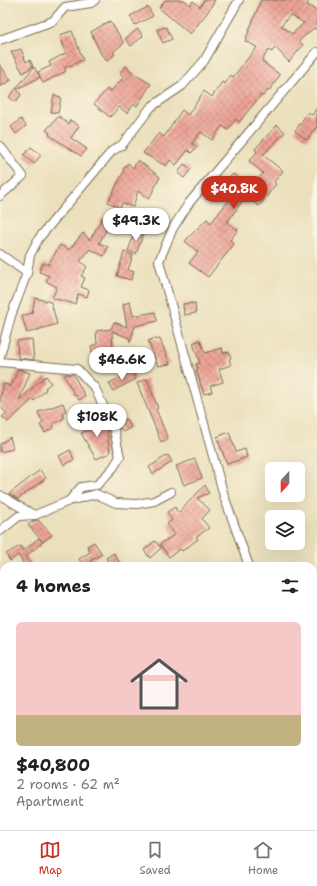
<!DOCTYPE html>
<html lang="en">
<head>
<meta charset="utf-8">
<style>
  :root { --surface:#fff; --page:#f2f2f2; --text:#202124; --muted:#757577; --line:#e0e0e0; --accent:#c8321e }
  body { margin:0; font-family:"Shantell Sans",sans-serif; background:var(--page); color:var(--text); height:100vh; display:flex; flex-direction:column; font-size:15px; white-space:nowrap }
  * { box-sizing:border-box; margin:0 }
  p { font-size:13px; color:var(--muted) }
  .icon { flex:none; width:22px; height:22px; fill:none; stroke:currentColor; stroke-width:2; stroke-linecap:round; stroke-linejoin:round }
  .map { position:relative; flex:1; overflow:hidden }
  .details { position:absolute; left:0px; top:562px; width:317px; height:268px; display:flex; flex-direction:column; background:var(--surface); border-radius:12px 12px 0 0; box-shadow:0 4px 16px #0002 }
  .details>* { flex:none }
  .needle { width:26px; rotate:201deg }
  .buttons { position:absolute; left:265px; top:462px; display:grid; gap:8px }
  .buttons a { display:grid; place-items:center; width:40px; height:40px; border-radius:6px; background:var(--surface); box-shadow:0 4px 16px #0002; font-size:20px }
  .price { position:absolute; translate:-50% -34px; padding:0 9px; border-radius:14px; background:#fff; color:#222; font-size:13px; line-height:26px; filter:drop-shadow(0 1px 2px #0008) }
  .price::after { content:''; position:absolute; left:50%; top:24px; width:12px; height:9px; margin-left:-6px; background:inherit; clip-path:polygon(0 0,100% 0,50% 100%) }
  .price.on { background:var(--accent); color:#fff }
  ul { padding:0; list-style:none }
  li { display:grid; align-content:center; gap:8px; height:212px; padding:0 16px }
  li+li { border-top:1px solid var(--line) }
  li span { display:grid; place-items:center; height:124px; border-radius:6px; color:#555 }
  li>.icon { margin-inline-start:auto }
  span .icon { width:72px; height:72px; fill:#fffc; stroke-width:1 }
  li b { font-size:17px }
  h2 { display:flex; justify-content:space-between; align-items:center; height:48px; padding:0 16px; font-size:17px }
  .menu { display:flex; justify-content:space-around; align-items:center; height:56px; border-top:1px solid var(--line); background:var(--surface); font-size:11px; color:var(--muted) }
  .menu a { display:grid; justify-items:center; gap:2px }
  .menu .on { color:var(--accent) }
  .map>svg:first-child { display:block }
</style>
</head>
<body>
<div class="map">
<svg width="317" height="830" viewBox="0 0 317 830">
  <defs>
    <pattern id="building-cross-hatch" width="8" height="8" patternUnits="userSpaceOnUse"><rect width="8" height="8" fill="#eda296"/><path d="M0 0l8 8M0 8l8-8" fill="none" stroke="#c1847a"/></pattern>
  </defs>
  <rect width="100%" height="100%" fill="#fcf5e5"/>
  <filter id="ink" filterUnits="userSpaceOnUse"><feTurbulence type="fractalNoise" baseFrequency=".025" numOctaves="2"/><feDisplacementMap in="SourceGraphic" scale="8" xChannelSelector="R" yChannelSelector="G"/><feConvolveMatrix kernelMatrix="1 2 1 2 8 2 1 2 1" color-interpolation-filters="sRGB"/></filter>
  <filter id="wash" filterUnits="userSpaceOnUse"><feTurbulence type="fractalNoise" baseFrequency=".012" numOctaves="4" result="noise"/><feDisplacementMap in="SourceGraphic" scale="16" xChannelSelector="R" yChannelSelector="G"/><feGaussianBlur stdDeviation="0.9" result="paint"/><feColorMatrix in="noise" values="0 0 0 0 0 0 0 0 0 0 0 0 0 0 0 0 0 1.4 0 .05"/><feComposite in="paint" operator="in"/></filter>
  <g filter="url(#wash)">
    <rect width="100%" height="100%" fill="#ebe0bc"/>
    <g id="blocks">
      <g fill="url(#building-cross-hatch)" fill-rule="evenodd">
        <polygon points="165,0 184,0 190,5 193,1 200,7 204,0 215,0 207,13 190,34 159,8"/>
        <path d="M 261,0 L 309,0 L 307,5 L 317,11 L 317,30 L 314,28 L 299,41 L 303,45 L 289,62 L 275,47 L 272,52 L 268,50 L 262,61 L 280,75 L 269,91 L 268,90 L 263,96 L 261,95 L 239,122 L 236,119 L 228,130 L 222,126 L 212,140 L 201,132 L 192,143 L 197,147 L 191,153 L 188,150 L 176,165 L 170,160 L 166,166 L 143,153 L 159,133 L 164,137 L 182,110 L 188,115 L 204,91 L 212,97 L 222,82 L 225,84 L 231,75 L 233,77 L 257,47 L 245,41 ZM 290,15 L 304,23 L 292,34 L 281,26 Z"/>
        <polygon points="148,7 153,16 135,25 130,16"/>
        <polygon points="110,21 124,43 113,52 115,54 107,61 101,54 91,32"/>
        <polygon points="166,27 172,39 163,43 157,30"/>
        <polygon points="138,29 143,36 131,46 125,39"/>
        <polygon points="72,31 83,60 64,68 66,71 43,83 38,72 51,66 49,62 66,53 60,35"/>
        <polygon points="21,49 26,62 30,60 33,66 23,73 11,52"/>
        <polygon points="0,65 11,80 0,87"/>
        <polygon points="126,66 134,74 151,84 137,106 134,104 127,113 119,107 110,117 94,104 107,89 110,92 124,77 120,73"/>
        <polygon points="34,67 40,77 17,89 21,95 15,102 9,97"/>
        <polygon points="54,95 61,97 58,113 51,112"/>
        <polygon points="317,108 317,126 307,140 295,131 308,112 312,115"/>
        <polygon points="59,116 68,124 70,120 79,126 71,138 87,149 81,156 49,135 50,133 46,130"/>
        <polygon points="21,119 26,126 16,134 11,127"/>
        <polygon points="277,125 285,132 263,155 283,171 274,182 276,184 259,206 246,196 227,222 238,230 230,240 234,244 208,277 189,263 198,252 185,241 207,219 211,223 237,190 226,181 233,174 251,189 263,173 249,161 257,152 255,149"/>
        <polygon points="31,147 41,155 34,164 24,155"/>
        <polygon points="138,160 160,177 149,199 138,191 133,207 122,203 120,208 108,202 124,171 123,169 128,163 133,168"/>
        <polygon points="184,164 191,169 184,178 178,173"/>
        <polygon points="102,218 111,222 99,243 108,247 104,256 90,249 80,261 87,267 81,276 85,278 81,287 89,290 87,297 78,294 75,304 52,298 57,287 46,281 49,276 39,272 43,263 48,265 60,245 69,250 83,233 90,240"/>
        <polygon points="136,229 144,232 136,254 128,251"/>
        <polygon points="124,252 133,255 128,270 134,272 131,280 117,276"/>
        <polygon points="35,298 51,302 57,324 27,333 22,316 32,313"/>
        <polygon points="130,302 133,316 155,312 157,321 135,326 130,342 129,338 112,331 113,353 103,353 105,364 95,368 91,346 97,344 96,331 111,329 114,322 127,327 123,304"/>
        <polygon points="195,303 196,313 184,315 183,304"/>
        <polygon points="155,338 156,340 160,339 170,364 158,366 148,341"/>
        <polygon points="32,339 34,360 18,358 17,341"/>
        <polygon points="200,340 205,353 222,348 223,353 229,352 231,358 229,359 231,365 219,369 223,382 210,386 212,392 204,394 196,370 198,369 196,364 200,363 193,343"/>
        <polygon points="128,349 134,366 125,367 120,351"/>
        <polygon points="18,369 30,373 19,400 46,376 51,383 45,388 46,390 34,401 33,399 8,422 2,417 7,413 0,407 0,398 4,384 11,386"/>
        <polygon points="133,372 136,379 113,391 109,383"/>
        <polygon points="67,374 73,374 85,396 79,400 76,395 75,396 64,375"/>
        <polygon points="147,379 158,408 156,409 168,439 161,442 137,383"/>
        <polygon points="63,403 66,411 62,413 64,418 53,424 54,427 45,433 40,425 43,423 38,412"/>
        <polygon points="102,416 108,430 107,432 110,453 96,459 81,433 91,429 87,422 96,417 97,419"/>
        <polygon points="126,419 131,427 123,432 118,424"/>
        <polygon points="229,432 236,452 245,449 247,457 227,464 217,437"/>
        <polygon points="10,437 13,449 0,452 0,444"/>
        <polygon points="70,450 74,460 64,465 59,456"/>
        <polygon points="168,455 172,462 153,474 149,467"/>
        <polygon points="195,459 202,478 184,485 176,466"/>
        <polygon points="40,470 46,478 18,499 9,494"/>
        <polygon points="205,485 209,493 197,498 210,510 202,519 209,528 196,537 198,539 182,551 180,549 169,557 160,544 174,535 167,524 172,520 167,512 175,507 178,513"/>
        <polygon points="38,520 52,535 43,542 28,525 33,521"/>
        <polygon points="39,538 43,542 26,556 33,566 25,566 18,555 10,561 6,554 20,546 23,551"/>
        <polygon points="155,541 161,548 150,558 144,550"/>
        <polygon points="94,542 102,554 90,561 93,566 83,566 79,559 90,552 87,546"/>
        <polygon points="114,553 121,566 111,566 106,558"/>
      </g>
    </g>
  </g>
  <g filter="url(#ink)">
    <use href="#blocks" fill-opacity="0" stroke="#796a55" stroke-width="1"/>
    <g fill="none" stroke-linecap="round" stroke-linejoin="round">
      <defs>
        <g id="street">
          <polyline points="0,40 53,21 65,7 91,3 95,0"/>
          <polyline points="0,146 23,176 0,196"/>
          <polyline points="0,254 27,273"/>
          <polyline points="0,356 11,316 27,273 30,255 39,238 112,151 122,145 151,107 182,86 204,61 239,0"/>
          <polyline points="0,362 77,369 95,388 114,430 120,457 113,468 97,485 81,487 69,501"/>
          <polyline points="0,495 34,515"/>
          <polyline points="0,531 19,516 35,515 69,501 96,494 116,503 137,504 154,501 171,492"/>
          <polyline points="249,566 224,496 159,261 173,228 189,203 317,52"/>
          <polyline points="313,807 317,806"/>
          <polyline points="127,830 129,826"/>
          <polyline points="262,830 267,826"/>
        </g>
      </defs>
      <use href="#street" stroke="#796a55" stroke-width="10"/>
      <use href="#street" stroke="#fff" stroke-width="8"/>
    </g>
  </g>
</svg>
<div class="buttons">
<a><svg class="needle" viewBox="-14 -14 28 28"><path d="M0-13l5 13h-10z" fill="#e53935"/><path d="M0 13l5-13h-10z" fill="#757577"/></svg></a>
<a><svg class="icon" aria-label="layers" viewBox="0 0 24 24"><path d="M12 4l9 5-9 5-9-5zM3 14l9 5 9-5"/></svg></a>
</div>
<b class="price on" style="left:234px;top:210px">$40.8K</b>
<b class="price" style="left:136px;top:242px">$49.3K</b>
<b class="price" style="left:122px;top:381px">$46.6K</b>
<b class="price" style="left:97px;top:438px">$108K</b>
<section class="details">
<h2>4 homes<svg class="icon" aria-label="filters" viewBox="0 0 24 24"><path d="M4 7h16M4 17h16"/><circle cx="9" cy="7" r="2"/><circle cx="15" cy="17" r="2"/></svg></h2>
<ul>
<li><span style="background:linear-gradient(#f6c9c9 75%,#c2b280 0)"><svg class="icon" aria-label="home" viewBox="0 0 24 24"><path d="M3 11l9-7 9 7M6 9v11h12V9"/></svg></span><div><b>$40,800</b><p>2 rooms · 62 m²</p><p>Apartment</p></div></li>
</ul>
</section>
</div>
<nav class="menu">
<a class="on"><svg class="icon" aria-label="map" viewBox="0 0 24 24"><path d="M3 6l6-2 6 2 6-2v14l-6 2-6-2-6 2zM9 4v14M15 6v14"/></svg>Map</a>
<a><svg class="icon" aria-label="saved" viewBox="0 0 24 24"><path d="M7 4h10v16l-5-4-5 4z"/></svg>Saved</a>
<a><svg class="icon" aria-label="home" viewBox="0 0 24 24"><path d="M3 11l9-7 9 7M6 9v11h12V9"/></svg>Home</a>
</nav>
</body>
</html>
